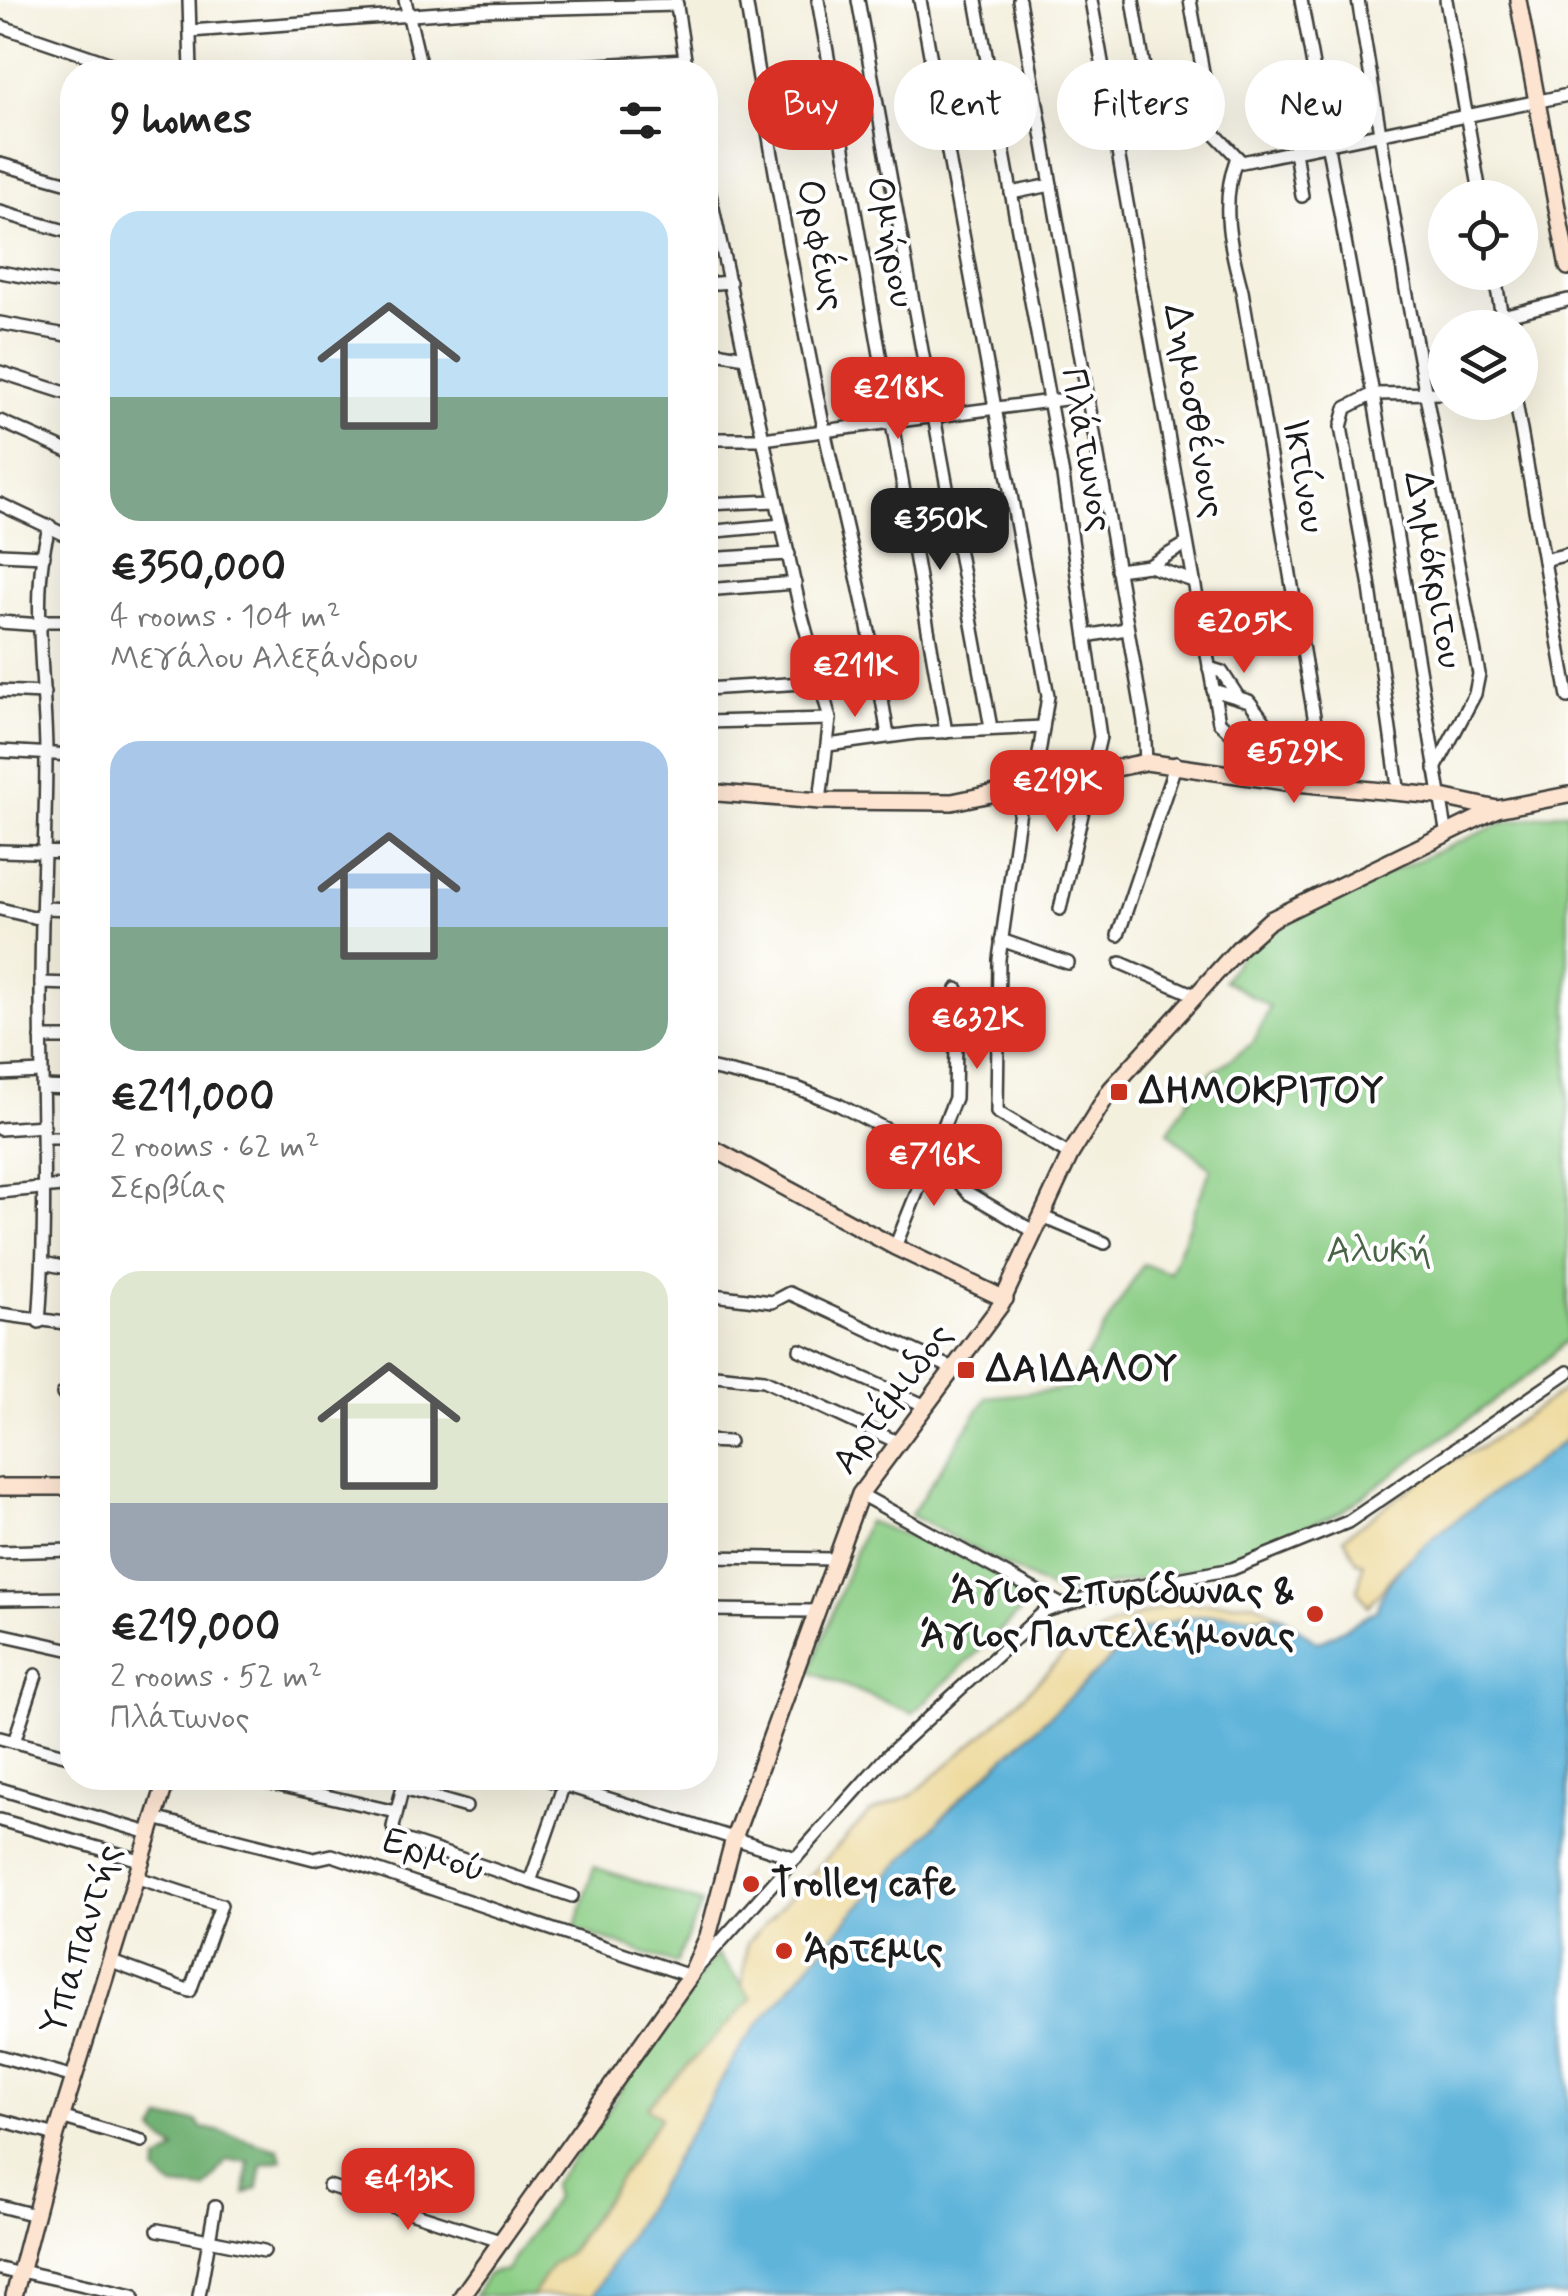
<!DOCTYPE html>
<html lang="en">
<head>
<meta charset="utf-8">
<style>
  :root { --surface:#fff; --page:#f2f2f2; --text:#222; --muted:#767676; --accent:#d93025 }
  body { margin:0; font-family:Mynerve,sans-serif; background:var(--page); color:var(--text); height:100vh; display:flex; flex-direction:column; font-size:38px; white-space:nowrap }
  * { box-sizing:border-box; margin:0 }
  p { font-size:32px; color:var(--muted) }
  .icon { flex:none; width:55px; height:55px; fill:none; stroke:currentColor; stroke-width:2; stroke-linecap:round; stroke-linejoin:round }
  .map { position:relative; flex:1; overflow:hidden }
  .details { position:absolute; left:60px; top:60px; width:658px; height:1730px; display:flex; flex-direction:column; background:var(--surface); border-radius:40px; box-shadow:0 10px 40px #0002 }
  .details>* { flex:none }
  .top-card { position:absolute; left:748px; top:60px; width:670px; height:90px; display:flex; gap:20px }
  .controls { position:absolute; left:1428px; top:180px; display:grid; gap:20px }
  .controls a { display:grid; place-items:center; width:110px; height:110px; border-radius:50%; background:var(--surface); box-shadow:0 10px 40px #0002; font-size:50px }
  .price { position:absolute; translate:-50% -85px; padding:0 22px; border-radius:20px; background:var(--accent); color:#fff; font-size:32px; line-height:65px; filter:drop-shadow(0 2px 5px #0008) }
  .price::after { content:''; position:absolute; left:50%; top:60px; width:30px; height:22px; margin-left:-15px; background:inherit; clip-path:polygon(0 0,100% 0,50% 100%) }
  .price.current { background:#222; color:#fff }
  ul { padding:0; list-style:none }
  li { display:grid; align-content:center; gap:20px; height:530px; padding:0 50px }
  li span { display:grid; place-items:center; height:310px; border-radius:30px; color:#555 }
  li>.icon { margin-inline-start:auto }
  span .icon { width:180px; height:180px; fill:#fffc; stroke-width:1 }
  li b { font-size:42px }
  h2 { display:flex; justify-content:space-between; align-items:center; height:120px; padding:0 50px; font-size:42px }
  .pill { padding:0 35px; border-radius:45px; background:var(--surface); box-shadow:0 10px 40px #0002; font-size:35px; line-height:90px }
  .pill.current { background:var(--accent); color:#fff }
  .map>svg:first-child { display:block }
</style>
</head>
<body>
<div class="map">
<svg width="1568" height="2296" viewBox="0 0 1568 2296">
  <rect width="100%" height="100%" fill="#fff"/>
  <filter id="ink" filterUnits="userSpaceOnUse"><feTurbulence type="fractalNoise" baseFrequency=".01" numOctaves="2"/><feDisplacementMap in="SourceGraphic" scale="20" xChannelSelector="R" yChannelSelector="G"/><feConvolveMatrix kernelMatrix="1 2 1 2 8 2 1 2 1" color-interpolation-filters="sRGB"/></filter>
  <filter id="wash" filterUnits="userSpaceOnUse"><feTurbulence type="fractalNoise" baseFrequency=".0048" numOctaves="4" result="noise"/><feDisplacementMap in="SourceGraphic" scale="40" xChannelSelector="R" yChannelSelector="G"/><feGaussianBlur stdDeviation="2.25" result="paint"/><feColorMatrix in="noise" values="0 0 0 0 0 0 0 0 0 0 0 0 0 0 0 0 0 1.4 0 .05"/><feComposite in="paint" operator="in"/></filter>
  <g filter="url(#wash)">
    <rect width="100%" height="100%" fill="#f4f0de"/>
    <g fill="#8cce86" stroke="#547551" stroke-width="2.5">
      <polygon points="1568,811 1568,1339 1533,1372 1341,1512 1216,1565 1061,1595 911,1515 987,1397 1067,1389 1143,1264 1170,1273 1211,1168 1168,1132 1200,1081 1253,1043 1270,1007 1224,980 1247,946 1331,898 1502,823"/>
      <polygon points="867,1521 963,1557 1038,1595 913,1713 810,1672"/>
      <polygon points="594,1867 702,1903 676,1964 575,1929"/>
      <polygon points="717,1954 753,1999 648,2107 661,2117 568,2253 552,2265 532,2296 474,2296 489,2273 506,2270 555,2198 552,2185 604,2117 672,2007"/>
    </g>
    <path fill="#71b173" stroke="#466648" stroke-width="2.5" d="M 161,2119 L 197,2121 L 202,2128 C 229,2131 252,2143 279,2149 L 282,2160 L 262,2165 L 258,2188 L 245,2194 L 249,2161 L 226,2161 L 205,2190 L 172,2187 L 156,2173 L 158,2162 L 176,2150 L 154,2132 Z"/>
    <g fill="#eeda9e" stroke="#857b5d" stroke-width="2.5">
      <polygon points="1568,1387 1568,1439 1401,1565 1368,1606 1358,1590 1363,1563 1357,1562 1344,1537 1443,1464 1480,1448"/>
      <polygon points="1254,1602 1283,1617 1223,1614 1142,1630 960,1799 852,1914 744,2042 593,2296 532,2296 552,2265 569,2253 661,2117 647,2107 752,1999 742,1986 747,1943 869,1813 912,1795 992,1727 1066,1653 1112,1625 1172,1604"/>
    </g>
    <path fill="#5eb4da" stroke="#3d687b" stroke-width="2.5" d="M 1568,1437 L 1568,2296 L 593,2296 L 744,2042 L 852,1914 L 960,1799 L 1142,1630 L 1188,1617 L 1223,1614 L 1283,1617 L 1317,1642 C 1325,1641 1365,1616 1377,1610 C 1386,1553 1521,1479 1568,1437 Z"/>
  </g>
  <g filter="url(#ink)">
    <g fill="none" stroke-linecap="round" stroke-linejoin="round">
      <defs>
        <g id="street">
          <polyline points="189,0 191,72"/>
          <polyline points="405,0 422,72"/>
          <polyline points="676,0 687,72"/>
          <path d="M 746,0 C 769,143 795,287 824,429 C 846,531 872,632 888,736"/>
          <polyline points="818,0 946,732"/>
          <polyline points="858,0 991,728"/>
          <polyline points="920,0 1048,696 1034,786"/>
          <polyline points="976,0 1063,476 1100,737 1060,909"/>
          <polyline points="1019,0 1144,722 1146,762"/>
          <polyline points="1091,0 1219,722 1235,737 1275,735 1282,751 1285,782"/>
          <polyline points="1133,0 1149,98"/>
          <polyline points="1190,0 1214,133 1242,162 1568,95"/>
          <polyline points="1301,0 1373,394 1447,836"/>
          <polyline points="1358,0 1406,290 1479,674 1475,694 1435,769"/>
          <polyline points="1446,0 1481,198"/>
          <polyline points="0,26 135,72"/>
          <polyline points="190,31 481,10 677,5"/>
          <polyline points="477,72 685,60"/>
          <polyline points="1286,94 1302,196"/>
          <path d="M 1236,160 C 1220,204 1230,247 1242,291 L 1326,787"/>
          <polyline points="0,164 72,184"/>
          <polyline points="705,171 800,609 830,719 820,801"/>
          <polyline points="1011,193 1051,185"/>
          <polyline points="0,212 72,233"/>
          <polyline points="0,272 72,285"/>
          <polyline points="1494,272 1504,328"/>
          <polyline points="705,284 730,282"/>
          <polyline points="1502,316 1568,300"/>
          <polyline points="0,323 72,336"/>
          <polyline points="705,350 745,357"/>
          <polyline points="0,372 72,395"/>
          <polyline points="1516,402 1568,697"/>
          <polyline points="0,421 72,453"/>
          <polyline points="705,439 763,439 1088,396"/>
          <polyline points="0,504 72,538"/>
          <polyline points="705,504 776,501"/>
          <polyline points="705,532 782,525"/>
          <polyline points="0,554 44,556"/>
          <polyline points="705,559 789,554"/>
          <polyline points="1544,560 1568,554"/>
          <polyline points="1149,566 1186,544"/>
          <polyline points="1117,570 1149,566 1193,581"/>
          <polyline points="705,590 795,583"/>
          <polyline points="42,621 72,621"/>
          <polyline points="0,622 42,625"/>
          <polyline points="1086,636 1126,629"/>
          <polyline points="1209,668 1222,672 1237,695"/>
          <polyline points="705,689 820,682"/>
          <polyline points="1213,690 1249,701 1275,735 1320,749"/>
          <polyline points="0,691 44,693"/>
          <polyline points="705,722 830,719"/>
          <polyline points="828,745 916,733 1043,727"/>
          <polyline points="0,751 72,755"/>
          <polyline points="1284,762 1320,749"/>
          <polyline points="1023,789 999,959 997,1112 1070,1155"/>
          <polyline points="1399,794 1369,581 1341,427 1346,408 1373,394 1445,393"/>
          <polyline points="0,851 72,853"/>
          <polyline points="44,908 72,909"/>
          <polyline points="0,909 42,919"/>
          <polyline points="1118,935 1176,763"/>
          <polyline points="1001,940 1068,963"/>
          <polyline points="1121,963 1197,996"/>
          <polyline points="41,983 72,984"/>
          <polyline points="41,1038 72,1038"/>
          <polyline points="705,1067 797,1088 839,1105 934,1154 968,1193 1035,1232"/>
          <polyline points="0,1074 41,1072"/>
          <polyline points="42,1087 72,1088"/>
          <polyline points="0,1129 44,1126"/>
          <polyline points="44,1138 72,1138"/>
          <polyline points="0,1192 72,1185"/>
          <polyline points="1043,1217 1105,1243"/>
          <polyline points="895,1247 955,1098 957,989"/>
          <polyline points="43,1263 72,1269"/>
          <polyline points="705,1294 772,1302 789,1293 954,1369"/>
          <polyline points="0,1314 72,1324"/>
          <path d="M 39,1322 C 48,1211 41,1100 41,988 C 41,910 46,831 46,753 C 46,688 29,586 50,526"/>
          <polyline points="800,1350 924,1405"/>
          <polyline points="705,1374 764,1380 897,1442"/>
          <polyline points="63,1394 72,1394"/>
          <polyline points="67,1429 72,1431"/>
          <polyline points="705,1441 729,1442"/>
          <polyline points="860,1494 1060,1604"/>
          <polyline points="0,1552 72,1550"/>
          <polyline points="705,1557 835,1559"/>
          <polyline points="0,1599 72,1598"/>
          <polyline points="705,1610 816,1611"/>
          <polyline points="0,1634 72,1650"/>
          <polyline points="0,1738 72,1757"/>
          <polyline points="14,1742 36,1675"/>
          <polyline points="248,1778 396,1812"/>
          <polyline points="405,1778 393,1827 396,1837 572,1896"/>
          <polyline points="543,1778 796,1858"/>
          <polyline points="0,1789 149,1833"/>
          <polyline points="403,1789 466,1807"/>
          <polyline points="154,1818 314,1859 332,1855 690,1976 887,1756 1045,1611 1103,1593 1232,1569 1348,1522 1568,1372"/>
          <polyline points="0,1820 140,1860"/>
          <polyline points="530,1882 564,1784"/>
          <polyline points="109,1961 190,1991 221,1905 135,1877"/>
          <polyline points="0,2056 74,2077"/>
          <polyline points="61,2117 142,2141"/>
          <polyline points="0,2120 56,2135"/>
          <polyline points="329,2186 500,2241"/>
          <polyline points="0,2206 35,2215"/>
          <polyline points="158,2230 264,2251"/>
          <polyline points="0,2269 20,2274"/>
          <polyline points="21,2271 133,2296"/>
          <polyline points="199,2296 215,2207"/>
        </g>
        <g id="secondary">
          <polyline points="1518,0 1568,267"/>
          <polyline points="705,792 820,801 952,802 1146,762 1285,782 1437,796 1497,809"/>
          <polyline points="705,1144 895,1247 1005,1299"/>
          <polyline points="0,1487 72,1487"/>
          <polyline points="14,2296 56,2135 167,1778"/>
          <polyline points="462,2296 690,1976 708,1936 734,1838 860,1494 1000,1306 1070,1155 1111,1089 1238,949 1270,920 1497,809 1568,795"/>
        </g>
      </defs>
      <use href="#street" stroke="#3c3c39" stroke-width="16"/>
      <use href="#secondary" stroke="#3c3c39" stroke-width="20"/>
      <use href="#street" stroke="#fff" stroke-width="11"/>
      <use href="#secondary" stroke="#fde4d1" stroke-width="15"/>
    </g>
  </g>
  <g fill="#c8321e" stroke="#fff" stroke-width="4">
    <rect x="1109" y="1082" width="20" height="20" rx="5"/>
    <rect x="956" y="1360" width="20" height="20" rx="5"/>
    <circle cx="1315" cy="1614" r="10"/>
    <circle cx="751" cy="1884" r="10"/>
    <circle cx="784" cy="1951" r="10"/>
  </g>
  <g text-anchor="middle" dominant-baseline="central" stroke-width="8" stroke-linejoin="round" paint-order="stroke">
    <g font-size="38" fill="#1c1c1c" stroke="#fff">
      <text transform="translate(890 242) rotate(79)">Ομήρου</text>
      <text transform="translate(820 245) rotate(79)">Ορφέως</text>
      <text transform="translate(1194 411) rotate(80)">Δημοσθένους</text>
      <text transform="translate(1086 450) rotate(80)">Πλάτωνος</text>
      <text transform="translate(1303 476) rotate(80)">Ικτίνου</text>
      <text transform="translate(1433 570) rotate(80)">Δημόκριτου</text>
      <text transform="translate(893 1399) rotate(-54)">Αρτέμιδος</text>
      <text transform="translate(434 1856) rotate(18)">Ερμού</text>
      <text transform="translate(82 1940) rotate(-73)">Υπαπαντής</text>
    </g>
    <g font-size="38" font-weight="bold" fill="#1c1c1c" stroke="#fff" text-anchor="start">
      <text x="1139" y="1092">ΔΗΜΟΚΡΙΤΟΥ</text>
      <text x="986" y="1370">ΔΑΙΔΑΛΟΥ</text>
      <text x="1295" y="1592" text-anchor="end">Άγιος Σπυρίδωνας &amp;<tspan x="1295" dy="44">Άγιος Παντελεήμονας</tspan></text>
      <text x="771" y="1884">Trolley cafe</text>
      <text x="804" y="1951">Άρτεμις</text>
    </g>
    <g font-size="38" fill="#496346" stroke="#fff">
      <text x="1379" y="1251">Αλυκή</text>
    </g>
  </g>
</svg>
<div class="controls">
<a><svg class="icon" aria-label="locate" viewBox="0 0 24 24"><circle cx="12" cy="12" r="6"/><path d="M12 2v4M12 18v4M2 12h4M18 12h4"/></svg></a>
<a><svg class="icon" aria-label="layers" viewBox="0 0 24 24"><path d="M12 4l9 5-9 5-9-5zM3 14l9 5 9-5"/></svg></a>
</div>
<b class="price" style="left:898px;top:442px">€218K</b>
<b class="price current" style="left:940px;top:573px">€350K</b>
<b class="price" style="left:1244px;top:676px">€205K</b>
<b class="price" style="left:855px;top:720px">€211K</b>
<b class="price" style="left:1294px;top:806px">€529K</b>
<b class="price" style="left:1057px;top:835px">€219K</b>
<b class="price" style="left:977px;top:1072px">€632K</b>
<b class="price" style="left:934px;top:1209px">€716K</b>
<b class="price" style="left:408px;top:2233px">€413K</b>
<div class="top-card">
<a class="pill current">Buy</a>
<a class="pill">Rent</a>
<a class="pill">Filters</a>
<a class="pill">New</a>
</div>
<section class="details">
<h2>9 homes<svg class="icon" aria-label="filters" viewBox="0 0 24 24"><path d="M4 7h16M4 17h16"/><circle cx="9" cy="7" r="2"/><circle cx="15" cy="17" r="2"/></svg></h2>
<ul>
<li><span style="background:linear-gradient(#bfe0f5 60%,#7fa58c 0)"><svg class="icon" aria-label="home" viewBox="0 0 24 24"><path d="M3 11l9-7 9 7M6 9v11h12V9"/></svg></span><div><b>€350,000</b><p>4 rooms · 104 m²</p><p>Μεγάλου Αλεξάνδρου</p></div></li>
<li><span style="background:linear-gradient(#a9c7e8 60%,#7fa58c 0)"><svg class="icon" aria-label="home" viewBox="0 0 24 24"><path d="M3 11l9-7 9 7M6 9v11h12V9"/></svg></span><div><b>€211,000</b><p>2 rooms · 62 m²</p><p>Σερβίας</p></div></li>
<li><span style="background:linear-gradient(#dfe7d0 75%,#9aa5b1 0)"><svg class="icon" aria-label="home" viewBox="0 0 24 24"><path d="M3 11l9-7 9 7M6 9v11h12V9"/></svg></span><div><b>€219,000</b><p>2 rooms · 52 m²</p><p>Πλάτωνος</p></div></li>
</ul>
</section>
</div>
</body>
</html>
